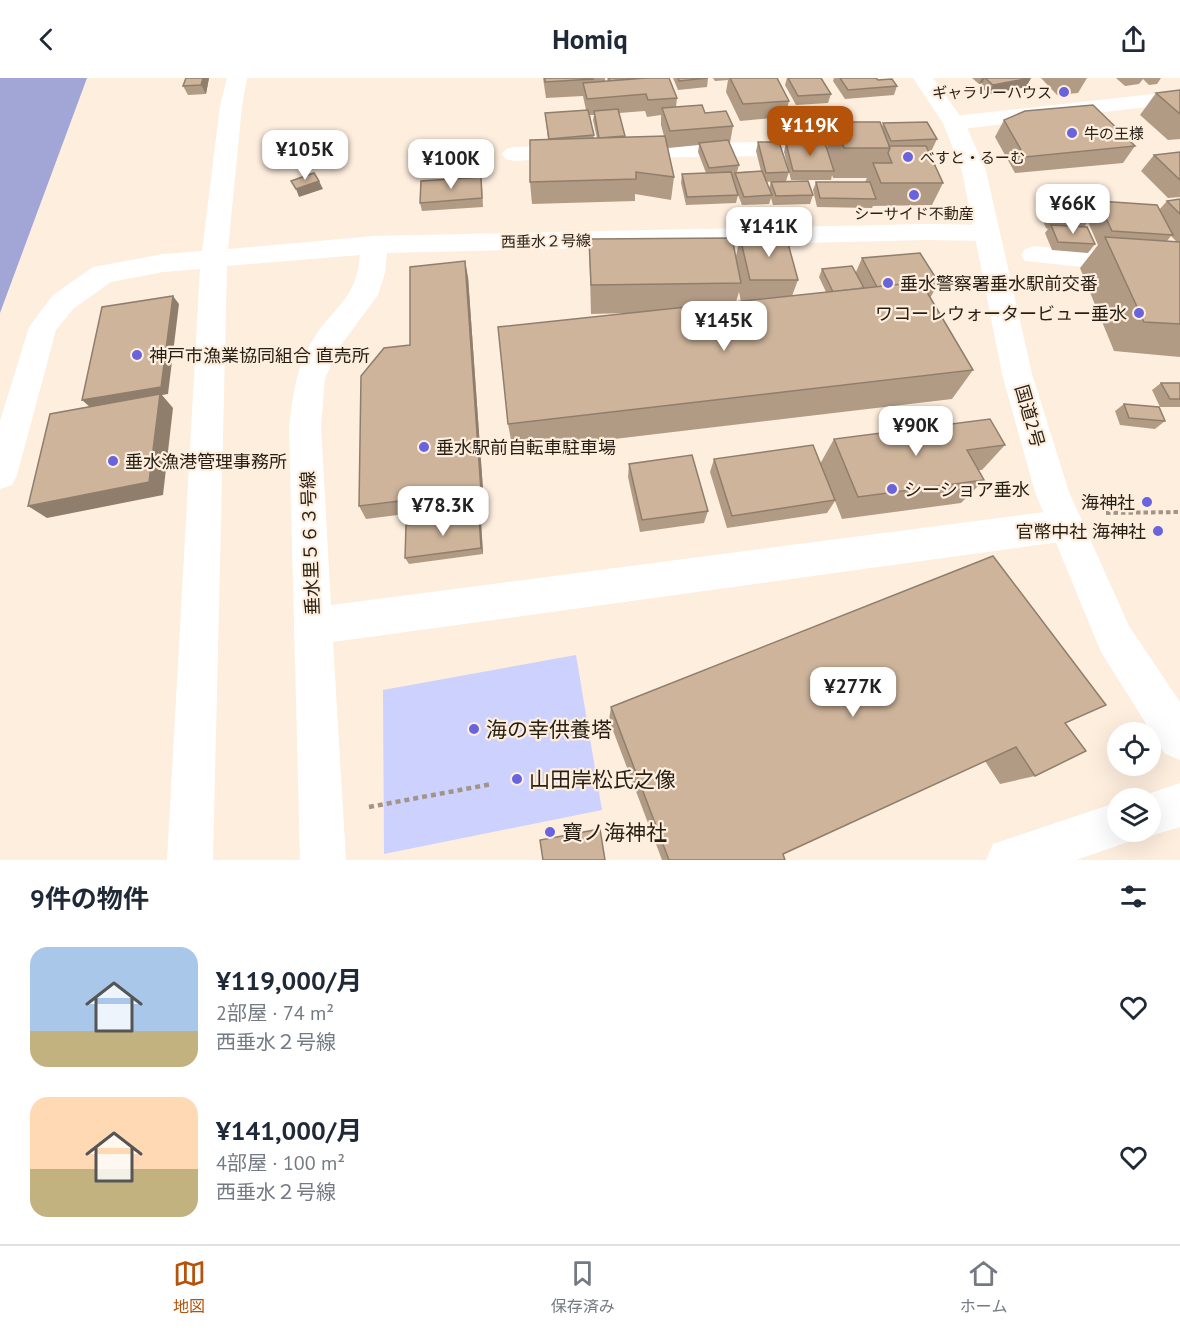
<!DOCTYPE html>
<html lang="ja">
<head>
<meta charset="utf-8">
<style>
  :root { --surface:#fff; --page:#f6f6f7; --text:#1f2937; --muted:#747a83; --line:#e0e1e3; --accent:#b45309 }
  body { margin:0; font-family:"PT Sans","Noto Sans JP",sans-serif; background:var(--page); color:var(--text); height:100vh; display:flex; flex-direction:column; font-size:22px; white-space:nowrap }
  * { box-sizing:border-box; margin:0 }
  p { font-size:20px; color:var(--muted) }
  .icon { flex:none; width:33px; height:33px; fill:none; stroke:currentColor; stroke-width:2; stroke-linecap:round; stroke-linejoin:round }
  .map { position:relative; height:782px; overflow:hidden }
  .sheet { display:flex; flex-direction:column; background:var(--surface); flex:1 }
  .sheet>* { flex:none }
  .fabs { position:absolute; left:1107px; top:644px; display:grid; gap:12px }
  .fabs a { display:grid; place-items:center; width:54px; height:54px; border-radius:50%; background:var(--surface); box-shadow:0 6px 24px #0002; font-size:30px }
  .price { position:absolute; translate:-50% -51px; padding:0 14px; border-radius:12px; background:#fff; color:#222; font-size:20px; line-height:39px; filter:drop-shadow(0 2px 3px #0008) }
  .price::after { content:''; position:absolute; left:50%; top:36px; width:18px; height:14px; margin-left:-9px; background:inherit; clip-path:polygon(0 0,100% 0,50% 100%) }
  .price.current { background:var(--accent); color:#fff }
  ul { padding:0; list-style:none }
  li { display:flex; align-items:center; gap:18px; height:150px; padding:0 30px }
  li span { display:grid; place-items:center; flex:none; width:168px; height:120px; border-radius:18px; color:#555 }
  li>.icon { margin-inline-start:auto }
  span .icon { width:72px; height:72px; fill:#fffc; stroke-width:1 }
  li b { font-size:26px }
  h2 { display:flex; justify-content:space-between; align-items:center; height:72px; padding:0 30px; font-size:26px }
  header { display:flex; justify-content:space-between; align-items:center; height:78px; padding:0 30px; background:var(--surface); font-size:27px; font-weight:600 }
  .tabs { display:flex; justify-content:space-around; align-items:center; height:84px; border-top:2px solid var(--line); background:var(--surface); font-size:16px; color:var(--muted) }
  .tabs a { display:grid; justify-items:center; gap:3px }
  .tabs .current { color:var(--accent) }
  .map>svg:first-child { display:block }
</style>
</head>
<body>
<header><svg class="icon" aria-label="back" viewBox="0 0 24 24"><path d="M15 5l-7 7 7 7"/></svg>Homiq<svg class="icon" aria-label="share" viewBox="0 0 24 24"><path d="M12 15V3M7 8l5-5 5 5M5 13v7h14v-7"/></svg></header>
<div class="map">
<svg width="1180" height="782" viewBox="0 0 1180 782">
  <rect width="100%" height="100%" fill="#feeede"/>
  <polygon fill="#cdd1fd" points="576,577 602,732 384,776 383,612"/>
  <polygon fill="#a2a6d7" points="0,0 87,0 0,235"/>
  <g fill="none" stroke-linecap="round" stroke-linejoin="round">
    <polyline stroke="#a29587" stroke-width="4" stroke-dasharray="4.5 3" stroke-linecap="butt" points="1106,435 1180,434"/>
    <polyline stroke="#a29587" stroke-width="4.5" stroke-dasharray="5 4" stroke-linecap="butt" points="369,729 492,706"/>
    <g fill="#fff" fill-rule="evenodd">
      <path d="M 227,0 L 247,0 L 242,28 L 228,171 L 374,158 L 927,146 L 987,147 L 996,149 L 1000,155 L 996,161 L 987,163 L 927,162 L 387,175 L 385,195 L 378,217 L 338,271 L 325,301 L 321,349 L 331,527 L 1067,431 L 1079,436 L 1084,447 L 1079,458 L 1067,463 L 333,564 L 346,782 L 300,782 L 289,349 C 293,317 296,288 314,260 C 335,226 356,223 360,177 L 227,188 L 213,782 L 167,782 L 200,191 L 163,194 L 111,204 L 73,231 L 56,252 L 17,397 L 12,407 L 0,411 L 0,343 L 29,249 L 53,217 L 93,189 L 163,176 L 202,173 L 220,28 Z"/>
      <polygon points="829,63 837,65 840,70 837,75 829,77 623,80 615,78 611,73 615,68 623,66"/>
      <polygon points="574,67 582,69 586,74 582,79 514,83 506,81 502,76 506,71 514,69"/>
      <polygon points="1034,168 1180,181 1180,199 1025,183 1021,177 1025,171"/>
      <polygon points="1180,705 1180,749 1150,758 1138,753 1150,753 1150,720 1136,720"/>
      <polygon points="1118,724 1118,753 1137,753 1134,762 1076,782 986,782 993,766"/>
    </g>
    <polygon fill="#fff" fill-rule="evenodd" points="1180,13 1180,25 954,52 946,50 943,45 946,40 954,38"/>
    <polygon fill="#fff" fill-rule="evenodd" points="913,0 933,0 965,45 986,93 1032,296 1069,414 1129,548 1180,624 1180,682 1165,676 1101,574 1035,414 1002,296 962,93 943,45"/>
  </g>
  <g fill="#b19b85" fill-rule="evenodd">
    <polygon points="209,0 206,16 188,17 183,8"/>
    <path d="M 543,0 L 605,0 L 605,3 L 608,3 L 607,0 L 669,0 L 677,20 L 676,29 L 705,35 L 733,48 L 730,65 L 729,65 L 739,87 L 737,94 L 761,93 L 756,73 L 758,64 L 789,94 L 786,103 L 813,117 L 810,126 L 773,127 L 771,120 L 769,126 L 742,127 L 736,112 L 738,117 L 736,125 L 686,127 L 681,105 L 682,96 L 706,95 L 698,74 L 699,67 L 668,70 L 667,66 L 674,99 L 671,122 L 635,116 L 635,123 L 532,126 L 530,104 L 548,61 L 545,35 L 586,32 L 583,18 L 546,20 ZM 645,33 L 647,39 L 661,37 L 661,47 L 664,58 L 625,59 L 619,35 ZM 590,37 L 594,37 L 593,42 L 597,60 L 594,60 ZM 774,103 L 771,104 L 769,111 L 767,104 Z"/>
    <polygon points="673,0 708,0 707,9 678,12"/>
    <polygon points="713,0 777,0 789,23 785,39 740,43 726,14 728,2 715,3"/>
    <polygon points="787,0 821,0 831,16 828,25 796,27 785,7"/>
    <polygon points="834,0 876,0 878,2 897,8 894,17 845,21 833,3"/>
    <polygon points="972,0 1031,0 1026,9 989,16 981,9 982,5 979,6"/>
    <polygon points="1041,0 1087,0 1078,15 1057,17"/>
    <polygon points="1116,0 1161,0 1157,6 1149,7 1143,1 1139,6 1125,8"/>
    <polygon points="1180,12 1180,61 1168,62 1140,37 1156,15"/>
    <polygon points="1004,42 1135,68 1123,85 1015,95 995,59"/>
    <polygon points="835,44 882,49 883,45 937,61 930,76 943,105 932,127 873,128 872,130 817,129 813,112 816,104 865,104 867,100 833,100 832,97 831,102 791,102 784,74 786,65 827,69"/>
    <polygon points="1180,74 1180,119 1168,120 1141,93 1154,77"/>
    <polygon points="482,107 483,129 422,133 420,125"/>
    <path d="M 1049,116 L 1091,132 L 1098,123 L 1159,132 L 1167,123 L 1180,121 L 1180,279 L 1114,273 L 1080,190 L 1098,167 L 1088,144 L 1084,149 L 1095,166 L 1088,175 L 1052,172 L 1045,155 L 1048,151 L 1046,150 L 1038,132 ZM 1171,158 L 1177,164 L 1167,163 Z"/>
    <path d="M 740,159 L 798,202 L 792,218 L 826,214 L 819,199 L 822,191 L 856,194 L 862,180 L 939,205 L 930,220 L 973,292 L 952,321 L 513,373 L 508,346 L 629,235 L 591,236 L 589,161 L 736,178 ZM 739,214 L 741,224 L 736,224 Z"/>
    <polygon points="468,199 484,426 366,441 359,428 410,267"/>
    <polygon points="1161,305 1180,305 1180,329 1160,329 1152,312"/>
    <polygon points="1124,326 1165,343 1155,351 1120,347 1115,333"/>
    <polygon points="834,361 1005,367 982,392 978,392 984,402 961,425 842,441 835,423 827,435 727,450 710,394 714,381 820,386"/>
    <polygon points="629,386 708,433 704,445 640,454 628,399"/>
    <polygon points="481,444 483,476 409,486 405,480"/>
    <polygon points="611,629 1065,645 1035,698 1000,706 985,683 783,776 785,782 662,782 609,642"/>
  </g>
  <g fill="#907e6c">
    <polygon points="203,0 209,0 206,16 201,7"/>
    <polygon points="982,0 1010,0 985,0 982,5 979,6"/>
    <polygon points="1031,0 1026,9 989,16 993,7"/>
    <polygon points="319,103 323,111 299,119 296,111"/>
    <polygon points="465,183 468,199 484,426 481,413"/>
    <polygon points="173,218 179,226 168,316 162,317 173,330 163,417 47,440 28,428 91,330 82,322"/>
    <polygon points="479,438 481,444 483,476 481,470"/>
  </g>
  <g fill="#ceb49b" stroke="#907e6c" stroke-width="1.5">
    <polygon points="186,0 203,0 201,7 183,8"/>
    <polygon points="545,0 592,0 593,1 545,4"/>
    <polygon points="609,0 646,0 610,3"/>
    <polygon points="646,0 669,0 677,20 648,22 646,16 587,21 583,5"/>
    <polygon points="678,0 708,0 679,3"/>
    <polygon points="730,0 777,0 789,23 743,26"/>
    <polygon points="788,0 821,0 831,16 798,18"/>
    <polygon points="840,0 876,0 878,2 892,1 897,8 848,12"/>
    <polygon points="985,0 1030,0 993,7"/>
    <polygon points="1180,12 1180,36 1156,15"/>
    <polygon points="702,27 705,35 726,33 733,48 670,53 662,30"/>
    <polygon points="1093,27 1135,68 1025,79 1004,42 1025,33"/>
    <polygon points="618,31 625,58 599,60 594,33"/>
    <polygon points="588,32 594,57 549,61 545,35"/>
    <polygon points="835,44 880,44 890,70 844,70"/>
    <polygon points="927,44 937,61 891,63 883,45"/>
    <polygon points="665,58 674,99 636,94 636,101 530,104 530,62"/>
    <polygon points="728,62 739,87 709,90 699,65"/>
    <polygon points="758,64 779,64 789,94 766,95"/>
    <polygon points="786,65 825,65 834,93 793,93"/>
    <polygon points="889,68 926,68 943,105 881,105 873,85 892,85 888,75 890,70"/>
    <polygon points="1180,74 1180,102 1154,77"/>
    <polygon points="762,93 772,117 744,119 735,95"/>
    <polygon points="731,94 738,117 687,119 682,96"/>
    <polygon points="314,95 319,103 296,111 291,103"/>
    <polygon points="481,99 482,120 420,125 421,103"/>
    <polygon points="808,103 813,117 776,118 771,104"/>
    <polygon points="816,104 870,104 876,121 820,120"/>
    <polygon points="1049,116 1084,118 1093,136 1057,134"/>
    <polygon points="1180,121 1180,136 1167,123"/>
    <polygon points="1098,123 1157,127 1173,157 1112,153"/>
    <polygon points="1051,147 1087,149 1095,166 1058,164"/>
    <polygon points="786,158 798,202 750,202 740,159"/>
    <polygon points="1105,159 1180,164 1180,246 1144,244"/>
    <polygon points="732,160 741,205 591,207 589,161"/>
    <polygon points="920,175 939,205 923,207 921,204 877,209 862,180"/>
    <polygon points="465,183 481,413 359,428 361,298 384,270 410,267 410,189"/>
    <polygon points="852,188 864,210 833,214 822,191"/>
    <polygon points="921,204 973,292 508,346 498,249"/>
    <polygon points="173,218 161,309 82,322 102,229"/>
    <polygon points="1161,305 1180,305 1180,321 1170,321"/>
    <polygon points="160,316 149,404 28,428 50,336"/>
    <polygon points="1124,326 1159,329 1165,343 1129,340"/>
    <polygon points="990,341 1005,367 967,372 984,402 858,419 834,361"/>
    <polygon points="813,367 835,422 732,438 714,381"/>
    <polygon points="692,377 708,433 642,442 629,386"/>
    <polygon points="479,438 481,470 405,480 406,447"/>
    <polygon points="993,478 1106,627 1065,645 1086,673 1035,698 1016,669 783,776 785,782 669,782 611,629"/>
    <polygon points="600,751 605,782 543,782 540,762"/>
  </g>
  <g fill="#6963dd" stroke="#feeede" stroke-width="2">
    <circle cx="1064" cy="14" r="6"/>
    <circle cx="1072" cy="55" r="6"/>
    <circle cx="908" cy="79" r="6"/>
    <circle cx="914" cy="117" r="6"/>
    <circle cx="888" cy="205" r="6"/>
    <circle cx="1139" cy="235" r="6"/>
    <circle cx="137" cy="277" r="6"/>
    <circle cx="424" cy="369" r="6"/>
    <circle cx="113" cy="383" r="6"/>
    <circle cx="892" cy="411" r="6"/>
    <circle cx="1147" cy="424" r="6"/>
    <circle cx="1158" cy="453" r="6"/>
    <circle cx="474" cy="651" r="6"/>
    <circle cx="517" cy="701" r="6"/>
    <circle cx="550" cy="754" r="6"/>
  </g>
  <g text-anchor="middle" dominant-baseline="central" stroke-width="4.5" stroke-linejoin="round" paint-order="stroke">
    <g font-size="15" fill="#271e14" stroke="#feeede" text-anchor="start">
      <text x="1052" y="14" text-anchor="end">ギャラリーハウス</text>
      <text x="1084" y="55">牛の王様</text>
      <text x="920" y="79">べすと・るーむ</text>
      <text x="914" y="135" text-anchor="middle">シーサイド不動産</text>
    </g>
    <g font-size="15" fill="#271e14" stroke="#feeede">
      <text transform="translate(546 163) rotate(-1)">西垂水２号線</text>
    </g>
    <g font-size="18" fill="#271e14" stroke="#feeede" text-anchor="start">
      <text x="900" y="205">垂水警察署垂水駅前交番</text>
      <text x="1127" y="235" text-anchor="end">ワコーレウォータービュー垂水</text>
      <text x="149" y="277">神戸市漁業協同組合 直売所</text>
      <text x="436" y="369">垂水駅前自転車駐車場</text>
      <text x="125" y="383">垂水漁港管理事務所</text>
      <text x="904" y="411">シーショア垂水</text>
      <text x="1135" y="424" text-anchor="end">海神社</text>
      <text x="1146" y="453" text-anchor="end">官幣中社 海神社</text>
    </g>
    <g font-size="18" fill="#271e14" stroke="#feeede">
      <text transform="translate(1030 338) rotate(74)">国道2号</text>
      <text transform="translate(310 465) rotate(-92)">垂水里５６３号線</text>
    </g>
    <g font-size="21" fill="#271e14" stroke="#feeede" text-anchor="start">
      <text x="486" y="651">海の幸供養塔</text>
      <text x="529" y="701">山田岸松氏之像</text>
      <text x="562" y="754">寶ノ海神社</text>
    </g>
  </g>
</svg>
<div class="fabs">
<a><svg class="icon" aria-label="locate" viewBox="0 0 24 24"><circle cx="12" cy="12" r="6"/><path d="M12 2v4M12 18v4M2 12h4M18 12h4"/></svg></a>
<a><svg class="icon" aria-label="layers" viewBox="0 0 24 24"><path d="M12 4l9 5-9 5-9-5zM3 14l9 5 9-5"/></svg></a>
</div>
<b class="price current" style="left:810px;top:79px">¥119K</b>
<b class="price" style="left:305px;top:103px">¥105K</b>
<b class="price" style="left:451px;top:112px">¥100K</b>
<b class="price" style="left:1073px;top:157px">¥66K</b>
<b class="price" style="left:769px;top:180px">¥141K</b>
<b class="price" style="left:724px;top:274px">¥145K</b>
<b class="price" style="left:916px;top:379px">¥90K</b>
<b class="price" style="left:443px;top:459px">¥78.3K</b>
<b class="price" style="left:853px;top:640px">¥277K</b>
</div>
<section class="sheet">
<h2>9件の物件<svg class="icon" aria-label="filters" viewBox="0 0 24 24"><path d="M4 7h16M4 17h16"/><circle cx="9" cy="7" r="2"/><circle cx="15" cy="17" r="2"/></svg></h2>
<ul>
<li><span style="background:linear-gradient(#a9c7e8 70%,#c2b280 0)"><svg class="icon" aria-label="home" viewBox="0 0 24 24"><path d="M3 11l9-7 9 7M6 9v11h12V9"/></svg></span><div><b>¥119,000/月</b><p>2部屋 · 74 m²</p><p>西垂水２号線</p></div><svg class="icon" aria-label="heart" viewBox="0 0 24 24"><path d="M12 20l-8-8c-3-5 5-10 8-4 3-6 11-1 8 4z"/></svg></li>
<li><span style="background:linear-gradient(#ffd9b3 60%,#c2b280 0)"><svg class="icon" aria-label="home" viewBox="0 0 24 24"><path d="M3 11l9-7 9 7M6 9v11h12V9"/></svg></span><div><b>¥141,000/月</b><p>4部屋 · 100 m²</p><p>西垂水２号線</p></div><svg class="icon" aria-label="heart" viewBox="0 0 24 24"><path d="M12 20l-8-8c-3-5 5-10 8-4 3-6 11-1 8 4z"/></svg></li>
</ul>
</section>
<nav class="tabs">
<a class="current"><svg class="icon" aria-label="map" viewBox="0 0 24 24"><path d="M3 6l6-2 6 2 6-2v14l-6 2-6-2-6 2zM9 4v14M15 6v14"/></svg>地図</a>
<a><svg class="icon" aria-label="saved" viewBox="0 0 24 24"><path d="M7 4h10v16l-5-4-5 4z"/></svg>保存済み</a>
<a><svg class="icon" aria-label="home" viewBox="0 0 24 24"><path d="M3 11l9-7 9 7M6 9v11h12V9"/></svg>ホーム</a>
</nav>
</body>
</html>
